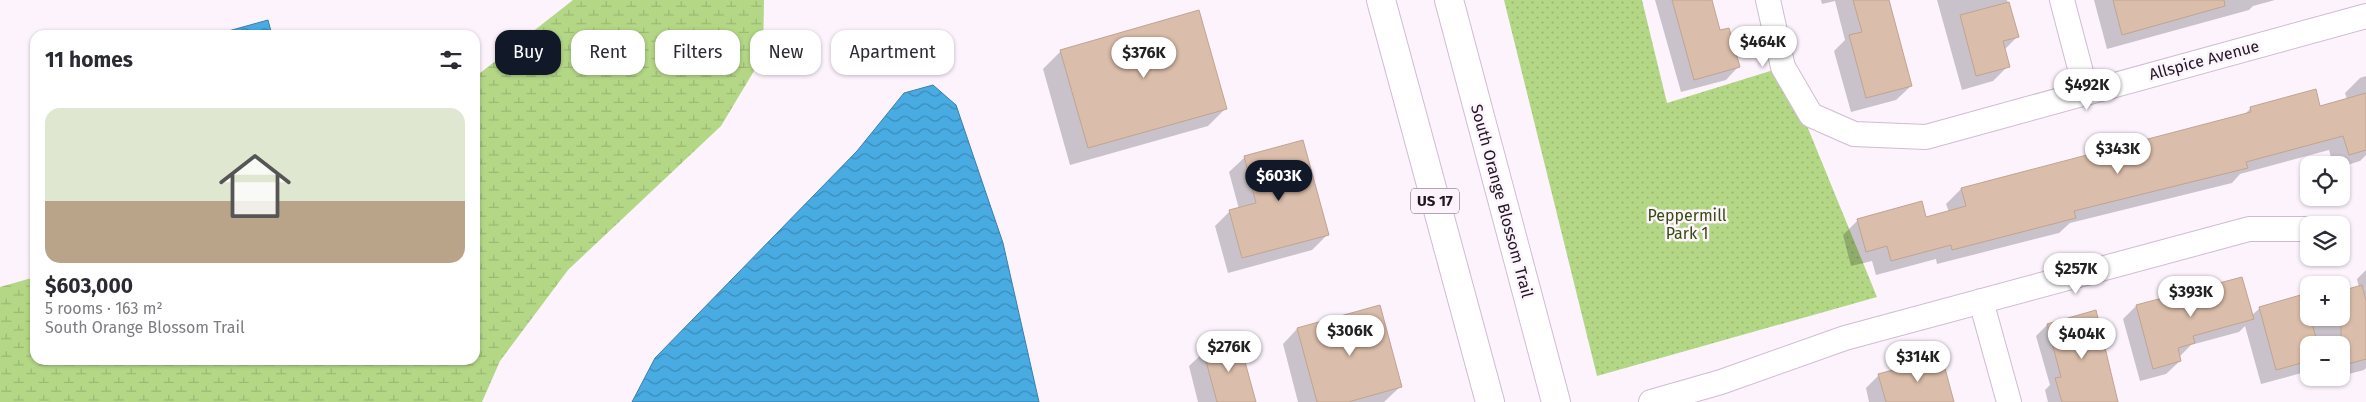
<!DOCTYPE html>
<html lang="en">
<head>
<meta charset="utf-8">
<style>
  :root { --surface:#fff; --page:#f7f7f7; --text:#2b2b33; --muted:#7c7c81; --accent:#111827 }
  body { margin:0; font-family:"Fira Sans",sans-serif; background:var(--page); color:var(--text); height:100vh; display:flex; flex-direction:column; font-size:19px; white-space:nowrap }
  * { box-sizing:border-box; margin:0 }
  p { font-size:16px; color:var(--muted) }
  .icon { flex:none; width:28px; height:28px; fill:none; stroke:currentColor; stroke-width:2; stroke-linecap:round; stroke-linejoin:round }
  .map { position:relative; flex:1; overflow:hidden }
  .sheet { position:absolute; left:30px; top:30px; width:450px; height:335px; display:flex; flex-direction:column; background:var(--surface); border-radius:15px; box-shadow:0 1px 4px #0004 }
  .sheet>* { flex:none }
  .banner { position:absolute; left:495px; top:30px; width:475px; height:45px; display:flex; gap:10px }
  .tools { position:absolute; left:2300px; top:156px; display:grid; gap:10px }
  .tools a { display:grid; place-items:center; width:50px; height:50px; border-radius:10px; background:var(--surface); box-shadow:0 1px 4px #0004; font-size:25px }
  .price { position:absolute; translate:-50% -42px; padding:0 11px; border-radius:18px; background:#fff; color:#222; font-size:16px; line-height:32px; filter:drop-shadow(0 1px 2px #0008) }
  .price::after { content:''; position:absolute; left:50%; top:30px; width:15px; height:11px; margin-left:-8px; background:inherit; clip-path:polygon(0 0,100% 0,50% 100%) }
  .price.current { background:var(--accent); color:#fff }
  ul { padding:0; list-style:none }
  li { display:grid; align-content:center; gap:10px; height:265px; padding:0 15px }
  li span { display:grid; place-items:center; height:155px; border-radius:15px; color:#555 }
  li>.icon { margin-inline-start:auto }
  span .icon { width:90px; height:90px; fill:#fffc; stroke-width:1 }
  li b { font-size:21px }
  h2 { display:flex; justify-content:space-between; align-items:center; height:60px; padding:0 15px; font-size:21px }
  .tag { padding:0 18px; border-radius:15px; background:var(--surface); box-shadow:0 1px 4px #0004; font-size:18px; line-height:45px }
  .tag.current { background:var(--accent); color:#fff }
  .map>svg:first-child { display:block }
</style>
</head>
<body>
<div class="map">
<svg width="2366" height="402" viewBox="0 0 2366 402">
  <defs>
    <pattern id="wetland-marsh" width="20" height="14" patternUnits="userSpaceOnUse" patternTransform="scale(1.25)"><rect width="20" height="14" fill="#b4d786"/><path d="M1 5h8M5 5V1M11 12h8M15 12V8" fill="none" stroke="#9ab873"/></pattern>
    <pattern id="park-dots" width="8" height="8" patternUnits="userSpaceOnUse" patternTransform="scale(1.25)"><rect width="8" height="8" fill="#b4d786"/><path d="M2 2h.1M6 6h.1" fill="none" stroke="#9ab873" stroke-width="1.8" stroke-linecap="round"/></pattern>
    <pattern id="water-waves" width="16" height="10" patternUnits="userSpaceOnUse" patternTransform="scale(1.25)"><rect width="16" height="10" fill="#48ace3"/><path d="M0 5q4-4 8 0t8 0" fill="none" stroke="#3b8bb8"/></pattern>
  </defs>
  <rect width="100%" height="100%" fill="#fcf3fd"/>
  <polygon fill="url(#wetland-marsh)" points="573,0 764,0 763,56 721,126 568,270 500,361 482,402 0,402 0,287 35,277 35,360 475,360 475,77"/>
  <polygon fill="url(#park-dots)" points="1504,0 1642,0 1667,103 1783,67 1877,297 1597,376"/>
  <g fill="url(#water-waves)" stroke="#3c7fa9">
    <polygon points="268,20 272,35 214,35"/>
    <polygon points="933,85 956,105 1003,243 1039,402 632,402 655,358 857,151 904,93"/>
  </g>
  <g fill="#0003">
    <polygon points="1655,0 1712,0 1719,32 1738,67 1726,80 1681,92"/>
    <polygon points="1821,0 1889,0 1911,86 1896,100 1851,112 1834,51 1845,40 1835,1 1822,4"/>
    <polygon points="1937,0 2007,0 2017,37 2004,50 2008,66 1993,81 1962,90"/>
    <polygon points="2094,0 2275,0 2253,6 2249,10 2107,49"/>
    <polygon points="1061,51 1226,108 1208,126 1070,165 1043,69"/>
    <polygon points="2366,76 2366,155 2360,161 2341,167 2333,165 2329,150 2240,174 2232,183 2070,223 2059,233 1937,264 1936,259 1876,275 1872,261 1851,266 1843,235 1858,220 1925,218 1949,212 1946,204 1961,189 2243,116 2251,108 2319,107 2347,99 2345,93 2360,78"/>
    <polygon points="1302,142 1327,235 1312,250 1228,273 1215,226 1230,211 1239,209 1229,172 1244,158"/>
    <polygon points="2366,270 2366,368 2364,370 2341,376 2341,345 2309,345 2309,371 2261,384 2245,326 2239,332 2191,345 2179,357 2180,361 2166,374 2140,381 2123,319 2136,306 2251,316 2260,308 2309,301 2309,318 2341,318 2359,288 2357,279"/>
    <polygon points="2096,312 2117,402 2048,402 2045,390 2050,385 2036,336 2047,325"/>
    <polygon points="1297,329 1401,386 1384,402 1298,402 1283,344"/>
    <polygon points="1204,352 1255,402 1198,402 1189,366"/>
    <polygon points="1879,375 1953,402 1869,402 1866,388"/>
    <polygon points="2319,378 2335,378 2321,381"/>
  </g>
  <g fill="#dabdaa" stroke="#c0a491">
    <polygon points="1672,0 1712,0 1720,30 1729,28 1740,67 1694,80"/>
    <polygon points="1853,0 1889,0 1912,86 1866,98 1849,35 1862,32"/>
    <polygon points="2113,0 2224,0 2225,6 2122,35"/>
    <polygon points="2009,2 2019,37 2003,41 2010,67 1976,76 1960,15"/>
    <polygon points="1199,10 1227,109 1088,148 1060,50"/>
    <polygon points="2316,89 2320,106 2366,93 2366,150 2349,155 2343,136 2246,162 2248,168 2074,211 2076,218 1952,250 1951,245 1891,261 1887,246 1866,252 1857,219 1922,201 1926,217 1966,206 1961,188 2251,112 2250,107"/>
    <polygon points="1303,140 1329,235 1242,258 1229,210 1256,203 1244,156"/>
    <polygon points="2242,277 2254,319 2193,336 2195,343 2178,348 2181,361 2153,369 2136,305"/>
    <polygon points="2362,285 2366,301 2366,359 2341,366 2341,291"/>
    <polygon points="2304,294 2318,345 2309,345 2309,361 2276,370 2259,307"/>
    <polygon points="1380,305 1402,387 1348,402 1317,402 1297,328"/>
    <polygon points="2096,310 2118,402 2062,402 2055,378 2061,377 2047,324"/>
    <polygon points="1239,340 1256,402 1217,402 1203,350"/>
    <polygon points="1942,357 1954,402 1886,402 1878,374"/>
  </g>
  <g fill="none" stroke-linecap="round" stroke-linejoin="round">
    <defs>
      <g id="minor">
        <polyline points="1768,0 1783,67 1811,115 1854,134 1926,137 2366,16"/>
        <polyline points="2062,0 2086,91"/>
        <polyline points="1981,301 2009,402"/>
        <polyline points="1651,402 1721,382 1845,338 2249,229 2305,229"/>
      </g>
      <g id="primary">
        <polyline points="1381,0 1490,402"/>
        <polyline points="1449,0 1556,402"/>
      </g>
    </defs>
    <use href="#minor" stroke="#d1bbd4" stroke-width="26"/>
    <use href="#primary" stroke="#d1bbd4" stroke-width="30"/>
    <use href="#minor" stroke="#fff" stroke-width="24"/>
    <use href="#primary" stroke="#fff" stroke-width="28"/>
  </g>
  <g text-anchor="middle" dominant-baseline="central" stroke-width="5" stroke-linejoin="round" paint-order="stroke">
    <rect fill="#fcf3fd" stroke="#615963" stroke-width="1" x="1411" y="188.5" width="48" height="25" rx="4"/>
    <g font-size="15" font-weight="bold" fill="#1f1721">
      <text x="1435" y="201">US 17</text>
    </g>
    <g font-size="16" fill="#1f1721" stroke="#fcf3fd">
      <text transform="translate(2204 60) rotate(-15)">Allspice Avenue</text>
      <text transform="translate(1502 201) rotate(75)">South Orange Blossom Trail</text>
    </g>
    <g font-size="16" fill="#354c0b" stroke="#fcf3fd">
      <text x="1687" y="215">Peppermill<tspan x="1687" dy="18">Park 1</tspan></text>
    </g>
  </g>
</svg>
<div class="tools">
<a><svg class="icon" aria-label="locate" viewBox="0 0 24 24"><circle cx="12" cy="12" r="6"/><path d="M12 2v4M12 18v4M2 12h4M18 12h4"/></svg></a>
<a><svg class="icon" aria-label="layers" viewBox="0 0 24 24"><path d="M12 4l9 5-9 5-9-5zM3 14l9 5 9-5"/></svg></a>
<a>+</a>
<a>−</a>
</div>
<b class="price" style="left:1763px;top:68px">$464K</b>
<b class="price" style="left:1144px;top:79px">$376K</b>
<b class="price" style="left:2087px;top:111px">$492K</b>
<b class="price" style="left:2118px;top:175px">$343K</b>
<b class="price current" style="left:1279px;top:202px">$603K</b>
<b class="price" style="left:2076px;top:295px">$257K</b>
<b class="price" style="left:2191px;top:318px">$393K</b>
<b class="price" style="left:1350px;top:357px">$306K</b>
<b class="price" style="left:2082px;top:360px">$404K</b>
<b class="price" style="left:1229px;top:373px">$276K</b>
<b class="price" style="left:1918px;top:383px">$314K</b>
<div class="banner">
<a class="tag current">Buy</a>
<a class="tag">Rent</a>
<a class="tag">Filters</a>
<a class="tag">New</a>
<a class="tag">Apartment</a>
</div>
<section class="sheet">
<h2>11 homes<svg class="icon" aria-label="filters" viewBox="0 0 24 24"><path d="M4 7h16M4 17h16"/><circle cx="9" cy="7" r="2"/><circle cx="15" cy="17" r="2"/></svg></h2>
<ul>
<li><span style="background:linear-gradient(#dfe7d0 60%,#b9a48a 0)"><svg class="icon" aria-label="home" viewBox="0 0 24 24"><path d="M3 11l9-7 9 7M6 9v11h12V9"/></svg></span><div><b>$603,000</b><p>5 rooms · 163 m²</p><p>South Orange Blossom Trail</p></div></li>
</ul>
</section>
</div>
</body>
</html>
